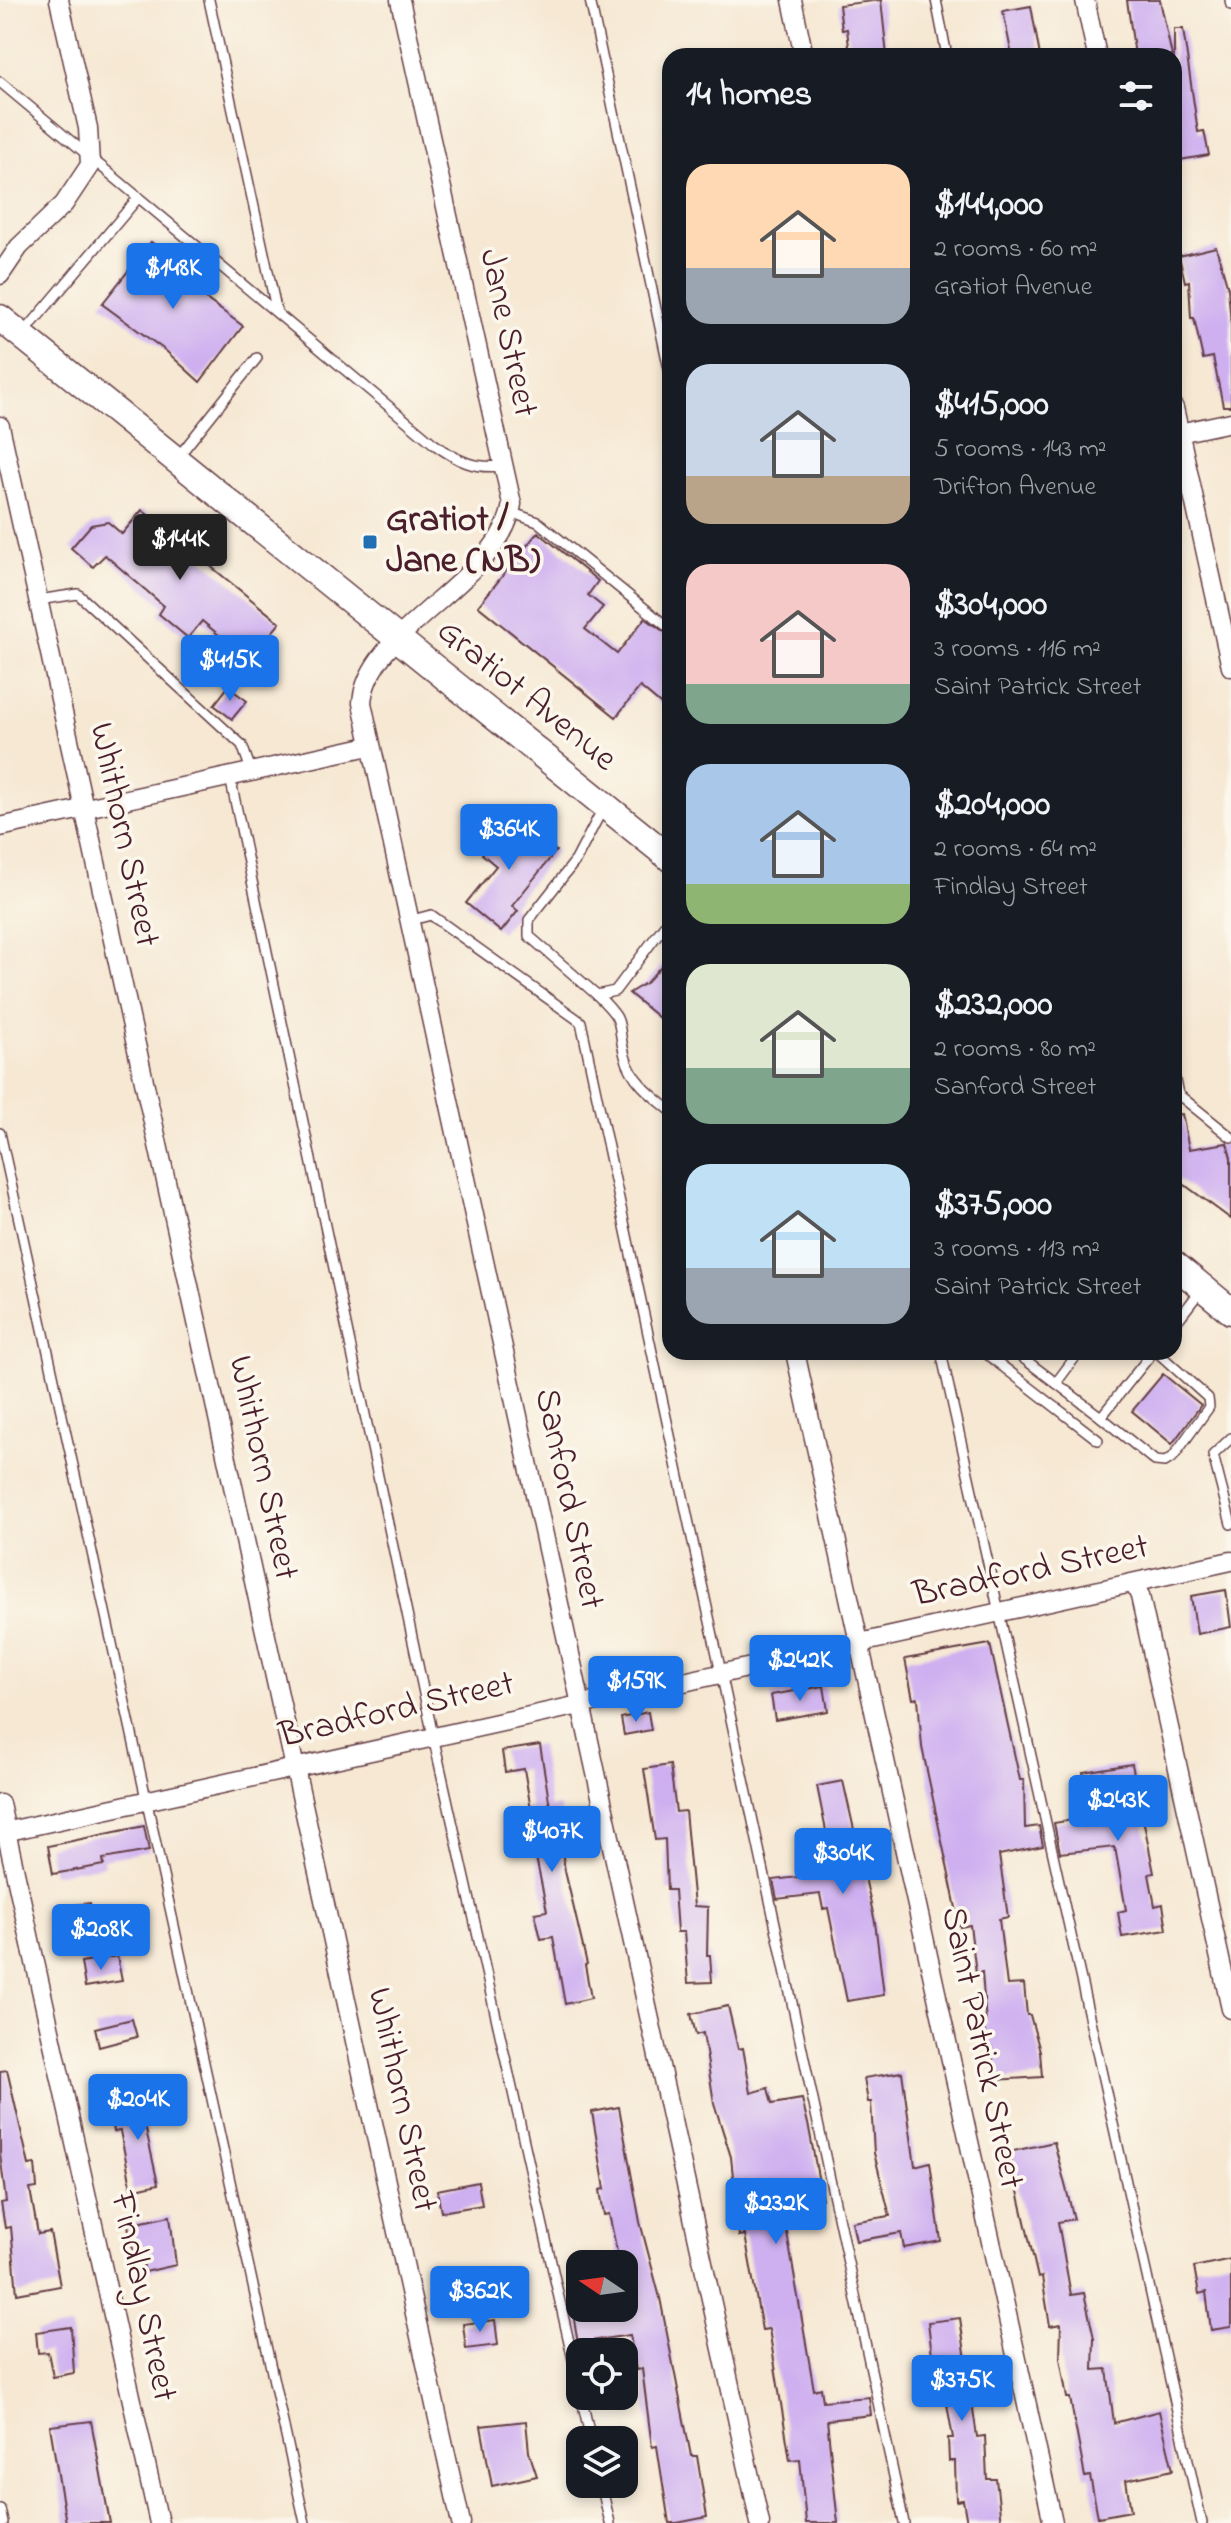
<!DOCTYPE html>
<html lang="en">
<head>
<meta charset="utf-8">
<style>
  :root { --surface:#171b24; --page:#242831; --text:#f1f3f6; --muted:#9ea1a6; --accent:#1a73e8 }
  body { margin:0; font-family:"Indie Flower",sans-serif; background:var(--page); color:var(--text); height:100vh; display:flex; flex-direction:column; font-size:30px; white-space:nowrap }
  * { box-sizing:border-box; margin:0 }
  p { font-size:26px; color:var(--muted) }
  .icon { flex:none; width:44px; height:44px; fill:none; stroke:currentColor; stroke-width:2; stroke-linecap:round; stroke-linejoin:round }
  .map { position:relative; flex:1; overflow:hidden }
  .details { position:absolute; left:662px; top:48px; width:520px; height:1312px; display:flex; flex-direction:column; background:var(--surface); border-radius:24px; box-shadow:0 4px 12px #0003 }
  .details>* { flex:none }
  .needle { width:52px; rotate:283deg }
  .controls { position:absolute; left:566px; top:2250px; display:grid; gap:16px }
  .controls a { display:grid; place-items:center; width:72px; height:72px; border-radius:16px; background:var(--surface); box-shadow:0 4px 12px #0003; font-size:40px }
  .price { position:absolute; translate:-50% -68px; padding:0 18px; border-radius:8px; background:var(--accent); color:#fff; font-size:26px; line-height:52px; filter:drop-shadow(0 2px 4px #0008) }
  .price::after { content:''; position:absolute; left:50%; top:48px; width:24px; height:18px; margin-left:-12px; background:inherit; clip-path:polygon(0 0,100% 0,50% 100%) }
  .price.current { background:#222; color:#fff }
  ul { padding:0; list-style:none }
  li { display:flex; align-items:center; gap:24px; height:200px; padding:0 24px }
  li span { display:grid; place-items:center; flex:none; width:224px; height:160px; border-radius:24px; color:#555 }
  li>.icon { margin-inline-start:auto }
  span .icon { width:96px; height:96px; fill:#fffc; stroke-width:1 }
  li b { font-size:34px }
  h2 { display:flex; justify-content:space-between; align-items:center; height:96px; padding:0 24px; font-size:34px }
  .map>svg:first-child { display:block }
</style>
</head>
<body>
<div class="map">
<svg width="1231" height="2523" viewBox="0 0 1231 2523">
  <rect width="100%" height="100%" fill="#fbf7ec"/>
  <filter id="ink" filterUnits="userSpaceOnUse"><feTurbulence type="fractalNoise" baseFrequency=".0125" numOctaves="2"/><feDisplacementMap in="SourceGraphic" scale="16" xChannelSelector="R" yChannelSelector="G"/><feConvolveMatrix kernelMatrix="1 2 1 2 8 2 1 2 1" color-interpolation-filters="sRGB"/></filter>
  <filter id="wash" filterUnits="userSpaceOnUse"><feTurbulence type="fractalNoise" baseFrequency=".006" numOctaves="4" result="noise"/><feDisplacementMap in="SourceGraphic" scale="32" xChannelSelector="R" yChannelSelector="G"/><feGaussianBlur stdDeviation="1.8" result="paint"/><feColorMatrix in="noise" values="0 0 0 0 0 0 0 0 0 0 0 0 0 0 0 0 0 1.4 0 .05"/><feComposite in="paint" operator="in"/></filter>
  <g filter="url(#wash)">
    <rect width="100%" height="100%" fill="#f6e8d3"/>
    <g id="blocks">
      <g fill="#ceaff0">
        <polygon points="881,0 887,56 850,56 847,29 842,30 839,5"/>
        <polygon points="1127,0 1160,0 1172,56 1135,56"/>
        <polygon points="1031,6 1040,56 1012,56 1003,11"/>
        <polygon points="1174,29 1183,29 1198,132 1204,131 1209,155 1174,161"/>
        <polygon points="151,242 210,286 202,296 243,326 200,382 166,351 102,304"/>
        <polygon points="1216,247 1228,288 1231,325 1231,406 1223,406 1213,357 1203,359 1194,318 1191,318 1189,281 1185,282 1179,256"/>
        <polygon points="142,510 280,623 249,660 202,621 188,638 159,614 164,606 105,555 93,567 71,548 91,525 108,522 122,534"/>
        <polygon points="538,532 598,581 588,595 603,607 585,629 617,654 645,618 670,636 670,712 640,687 616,717 478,606"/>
        <polygon points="228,687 247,701 232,719 214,705"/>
        <polygon points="512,816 556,851 512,906 518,911 501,932 466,903 496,866 482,854"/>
        <polygon points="670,956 670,1027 629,993 647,982"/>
        <polygon points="1182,1114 1189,1149 1227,1143 1231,1158 1231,1219 1174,1177 1174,1115"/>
        <polygon points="1163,1374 1201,1405 1172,1444 1132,1411"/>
        <polygon points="1226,1590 1231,1627 1197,1634 1191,1596"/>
        <polygon points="990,1644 1020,1780 1024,1780 1025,1828 1039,1826 1043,1846 999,1855 1008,1917 999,1919 1007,1985 1024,1984 1027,2015 1030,2015 1040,2051 1042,2077 994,2080 992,2048 989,2049 983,2024 986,2024 982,1972 976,1973 970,1925 960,1927 922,1747 918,1698 913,1699 905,1659"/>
        <polygon points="824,1686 828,1711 775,1720 771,1695"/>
        <polygon points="648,1712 651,1730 624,1735 621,1718"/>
        <polygon points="540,1745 550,1807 560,1806 562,1830 559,1831 565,1871 587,1964 585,1965 591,1998 565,2004 553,1937 541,1939 535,1913 547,1911 531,1833 526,1833 524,1809 531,1809 524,1769 505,1772 502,1751"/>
        <polygon points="1132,1764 1154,1873 1149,1874 1155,1906 1163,1904 1167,1930 1122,1937 1118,1912 1126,1910 1115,1847 1060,1853 1054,1823 1091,1817 1083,1772"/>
        <polygon points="670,1765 676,1812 685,1811 694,1906 708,1907 707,1955 710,1955 712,1982 688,1983 684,1932 677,1932 674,1890 667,1890 665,1839 655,1840 644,1769"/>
        <polygon points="843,1781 875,1922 884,1995 847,2001 828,1908 823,1909 820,1894 777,1899 773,1880 824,1874 815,1833 826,1831 817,1786"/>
        <polygon points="144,1826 149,1851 103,1859 104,1865 53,1874 48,1846"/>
        <polygon points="90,1903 93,1928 67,1931 65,1906"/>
        <polygon points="117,1956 122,1981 85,1987 81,1962"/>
        <polygon points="728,2006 738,2049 743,2048 751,2093 768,2088 772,2104 802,2099 809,2128 822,2199 786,2205 790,2226 786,2227 814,2390 821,2388 823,2401 869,2397 871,2415 827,2420 838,2523 806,2523 800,2459 790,2460 769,2329 762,2330 745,2235 739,2236 731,2157 714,2103 703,2033 696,2035 691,2014"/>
        <polygon points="132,2019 137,2037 99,2047 95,2028"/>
        <polygon points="7,2070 29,2165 35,2164 37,2188 30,2189 38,2234 50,2232 60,2286 17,2294 11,2227 5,2228 1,2203 6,2202 0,2153 0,2071"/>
        <polygon points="902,2072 915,2166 930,2162 941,2241 904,2248 901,2233 856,2241 852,2222 890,2216 874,2153 871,2102 868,2102 864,2078"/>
        <polygon points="161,2102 166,2121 145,2125 158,2184 132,2190 120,2131 114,2132 111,2112"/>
        <polygon points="619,2107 640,2222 660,2298 691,2456 697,2456 707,2517 677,2523 669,2523 657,2446 652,2447 642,2369 636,2370 630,2335 578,2343 572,2308 624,2308 624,2255 618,2256 609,2214 604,2215 600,2190 605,2189 592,2112"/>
        <polygon points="1054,2142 1074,2219 1058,2222 1071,2295 1084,2293 1094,2338 1093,2370 1107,2369 1114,2423 1159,2411 1173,2470 1126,2480 1131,2511 1098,2517 1090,2476 1085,2477 1070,2398 1067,2398 1060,2358 1061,2324 1050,2326 1042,2277 1038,2278 1009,2152"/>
        <polygon points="478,2182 482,2205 441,2212 437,2190"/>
        <polygon points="170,2216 176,2265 145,2272 140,2249 133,2251 128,2225"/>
        <polygon points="1231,2259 1231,2327 1211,2330 1206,2292 1199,2294 1194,2267"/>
        <polygon points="960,2318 977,2437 985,2436 987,2479 996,2479 1001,2523 967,2523 963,2500 956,2501 955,2461 949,2461 948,2438 953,2438 944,2387 928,2389 925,2364 933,2363 928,2322"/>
        <polygon points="495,2320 498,2345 466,2349 463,2324"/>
        <polygon points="71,2327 74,2373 53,2377 48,2352 38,2353 36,2332"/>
        <polygon points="91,2421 110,2523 66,2523 50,2426"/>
        <polygon points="526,2421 529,2452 537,2476 492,2486 481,2426"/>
      </g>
    </g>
  </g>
  <g filter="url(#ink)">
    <use href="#blocks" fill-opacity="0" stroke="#643d44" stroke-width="2"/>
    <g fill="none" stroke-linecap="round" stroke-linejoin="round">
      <defs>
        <g id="lane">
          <polyline points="209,0 277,313"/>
          <polyline points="590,0 670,374"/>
          <polyline points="936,0 947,56"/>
          <polyline points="1230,0 1231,5"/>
          <path d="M 0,82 L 434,444 C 458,461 473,469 503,466"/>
          <polyline points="24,333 138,198"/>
          <polyline points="178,457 257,358"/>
          <polyline points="510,512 538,522 670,629"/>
          <polyline points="38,600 78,594 242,745 252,773"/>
          <polyline points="230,777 433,1736 580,2391"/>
          <polyline points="603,808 576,860 529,920 529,936 597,995 615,991 670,918"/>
          <polyline points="408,921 431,915 581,1022 904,2523"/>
          <path d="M 597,995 C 628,1025 615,1020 625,1056 C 632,1081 651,1095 670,1110"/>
          <polyline points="1174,1076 1178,1094"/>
          <polyline points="1174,1091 1231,1137"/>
          <polyline points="0,1133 305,2523"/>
          <polyline points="1174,1325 1201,1290"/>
          <polyline points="941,1352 1202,2523"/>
          <polyline points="984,1352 1098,1440"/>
          <polyline points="1015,1352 1056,1383"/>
          <polyline points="1079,1352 1056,1383 1101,1417 1153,1352"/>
          <polyline points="1101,1417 1155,1461 1165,1462 1173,1457 1209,1407 1208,1398 1157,1352"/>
          <polyline points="1231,1438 1213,1455 1231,1524"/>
          <polyline points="581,2396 591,2440"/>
          <polyline points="601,2484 610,2523"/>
          <polyline points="0,2509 3,2523"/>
        </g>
        <g id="street">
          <path d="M 400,0 L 512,504 C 501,581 366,629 362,703 L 760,2523"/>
          <polyline points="792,0 804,56"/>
          <polyline points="1085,0 1097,56"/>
          <polyline points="0,275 19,247 64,204 90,165 88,128 59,0"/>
          <polyline points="1174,408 1231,667"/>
          <polyline points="0,426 461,2523"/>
          <polyline points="1174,434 1231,422"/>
          <polyline points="0,827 369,746"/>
          <polyline points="795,1352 1053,2523"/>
          <polyline points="1134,1583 1140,1596 1231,2009"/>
          <polyline points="0,1804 159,2523"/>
          <polyline points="0,1833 1231,1561"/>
        </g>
        <g id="primary">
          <polyline points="0,318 670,858"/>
          <polyline points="1174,1264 1231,1311"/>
        </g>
      </defs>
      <use href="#lane" stroke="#643d44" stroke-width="12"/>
      <use href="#street" stroke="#643d44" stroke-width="21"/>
      <use href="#primary" stroke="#643d44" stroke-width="29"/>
      <use href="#lane" stroke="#fff" stroke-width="9"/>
      <use href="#street" stroke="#fff" stroke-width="18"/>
      <use href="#primary" stroke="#fff" stroke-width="26"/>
    </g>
  </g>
  <rect fill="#1f6fb2" stroke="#fbf7ec" stroke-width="3" x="362" y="534" width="16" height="16" rx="4"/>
  <g text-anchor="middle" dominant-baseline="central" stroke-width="7" stroke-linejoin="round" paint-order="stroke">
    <g font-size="36" fill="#4a1f2b" stroke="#fbf7ec">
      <text transform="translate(507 333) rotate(78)">Jane Street</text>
      <text transform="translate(526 696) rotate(39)">Gratiot Avenue</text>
      <text transform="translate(123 835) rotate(78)">Whithorn Street</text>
      <text transform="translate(262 1468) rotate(78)">Whithorn Street</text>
      <text transform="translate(568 1499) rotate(78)">Sanford Street</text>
      <text transform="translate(1031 1572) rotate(-12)">Bradford Street</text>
      <text transform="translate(397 1711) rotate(-13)">Bradford Street</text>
      <text transform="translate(981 2048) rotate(78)">Saint Patrick Street</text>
      <text transform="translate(401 2100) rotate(78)">Whithorn Street</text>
      <text transform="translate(142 2297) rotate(78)">Findlay Street</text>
    </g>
    <g font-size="36" font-weight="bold" fill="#4a1f2b" stroke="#fbf7ec" text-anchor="start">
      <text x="386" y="521">Gratiot /<tspan x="386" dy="41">Jane (NB)</tspan></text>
    </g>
  </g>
</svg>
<div class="controls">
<a><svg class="needle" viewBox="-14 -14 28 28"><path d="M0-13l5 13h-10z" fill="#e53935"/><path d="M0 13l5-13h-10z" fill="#9ea1a6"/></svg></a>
<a><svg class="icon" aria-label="locate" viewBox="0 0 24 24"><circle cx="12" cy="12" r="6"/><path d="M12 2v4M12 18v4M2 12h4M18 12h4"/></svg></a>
<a><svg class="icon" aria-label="layers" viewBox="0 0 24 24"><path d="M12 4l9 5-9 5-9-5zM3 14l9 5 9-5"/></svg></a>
</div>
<b class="price" style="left:173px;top:311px">$148K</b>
<b class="price current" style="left:180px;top:582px">$144K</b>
<b class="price" style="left:230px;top:703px">$415K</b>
<b class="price" style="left:509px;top:872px">$364K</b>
<b class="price" style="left:800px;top:1703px">$242K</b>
<b class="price" style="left:636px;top:1724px">$159K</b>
<b class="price" style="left:1118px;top:1843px">$243K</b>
<b class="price" style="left:552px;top:1874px">$407K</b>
<b class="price" style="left:843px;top:1896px">$304K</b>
<b class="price" style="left:101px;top:1972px">$208K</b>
<b class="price" style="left:138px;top:2142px">$204K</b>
<b class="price" style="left:776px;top:2246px">$232K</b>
<b class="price" style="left:480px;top:2334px">$362K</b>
<b class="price" style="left:962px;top:2423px">$375K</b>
<section class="details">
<h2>14 homes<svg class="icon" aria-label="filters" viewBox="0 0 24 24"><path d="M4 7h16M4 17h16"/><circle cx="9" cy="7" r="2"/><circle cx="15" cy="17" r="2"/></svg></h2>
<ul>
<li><span style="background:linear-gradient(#ffd9b3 65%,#9aa5b1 0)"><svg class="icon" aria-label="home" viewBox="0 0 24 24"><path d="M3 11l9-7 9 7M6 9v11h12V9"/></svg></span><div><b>$144,000</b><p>2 rooms · 60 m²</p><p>Gratiot Avenue</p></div></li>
<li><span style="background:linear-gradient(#c9d6e8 70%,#b9a48a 0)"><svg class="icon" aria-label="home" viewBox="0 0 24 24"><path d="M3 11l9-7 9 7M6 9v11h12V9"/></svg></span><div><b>$415,000</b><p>5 rooms · 143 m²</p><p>Drifton Avenue</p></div></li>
<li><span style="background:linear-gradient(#f6c9c9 75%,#7fa58c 0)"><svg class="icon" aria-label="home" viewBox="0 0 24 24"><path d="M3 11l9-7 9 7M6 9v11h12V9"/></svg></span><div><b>$304,000</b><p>3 rooms · 116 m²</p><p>Saint Patrick Street</p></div></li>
<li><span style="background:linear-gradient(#a9c7e8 75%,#8fb573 0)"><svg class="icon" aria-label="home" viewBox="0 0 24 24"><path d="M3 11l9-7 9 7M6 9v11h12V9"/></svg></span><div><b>$204,000</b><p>2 rooms · 64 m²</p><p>Findlay Street</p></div></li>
<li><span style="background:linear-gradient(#dfe7d0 65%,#7fa58c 0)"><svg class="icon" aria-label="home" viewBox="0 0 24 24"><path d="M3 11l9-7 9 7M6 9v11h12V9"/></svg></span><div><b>$232,000</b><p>2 rooms · 80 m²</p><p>Sanford Street</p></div></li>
<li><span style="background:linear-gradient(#bfe0f5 65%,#9aa5b1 0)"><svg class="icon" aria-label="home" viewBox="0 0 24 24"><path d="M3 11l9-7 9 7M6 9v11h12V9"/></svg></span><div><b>$375,000</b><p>3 rooms · 113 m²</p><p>Saint Patrick Street</p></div></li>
</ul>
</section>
</div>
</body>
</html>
